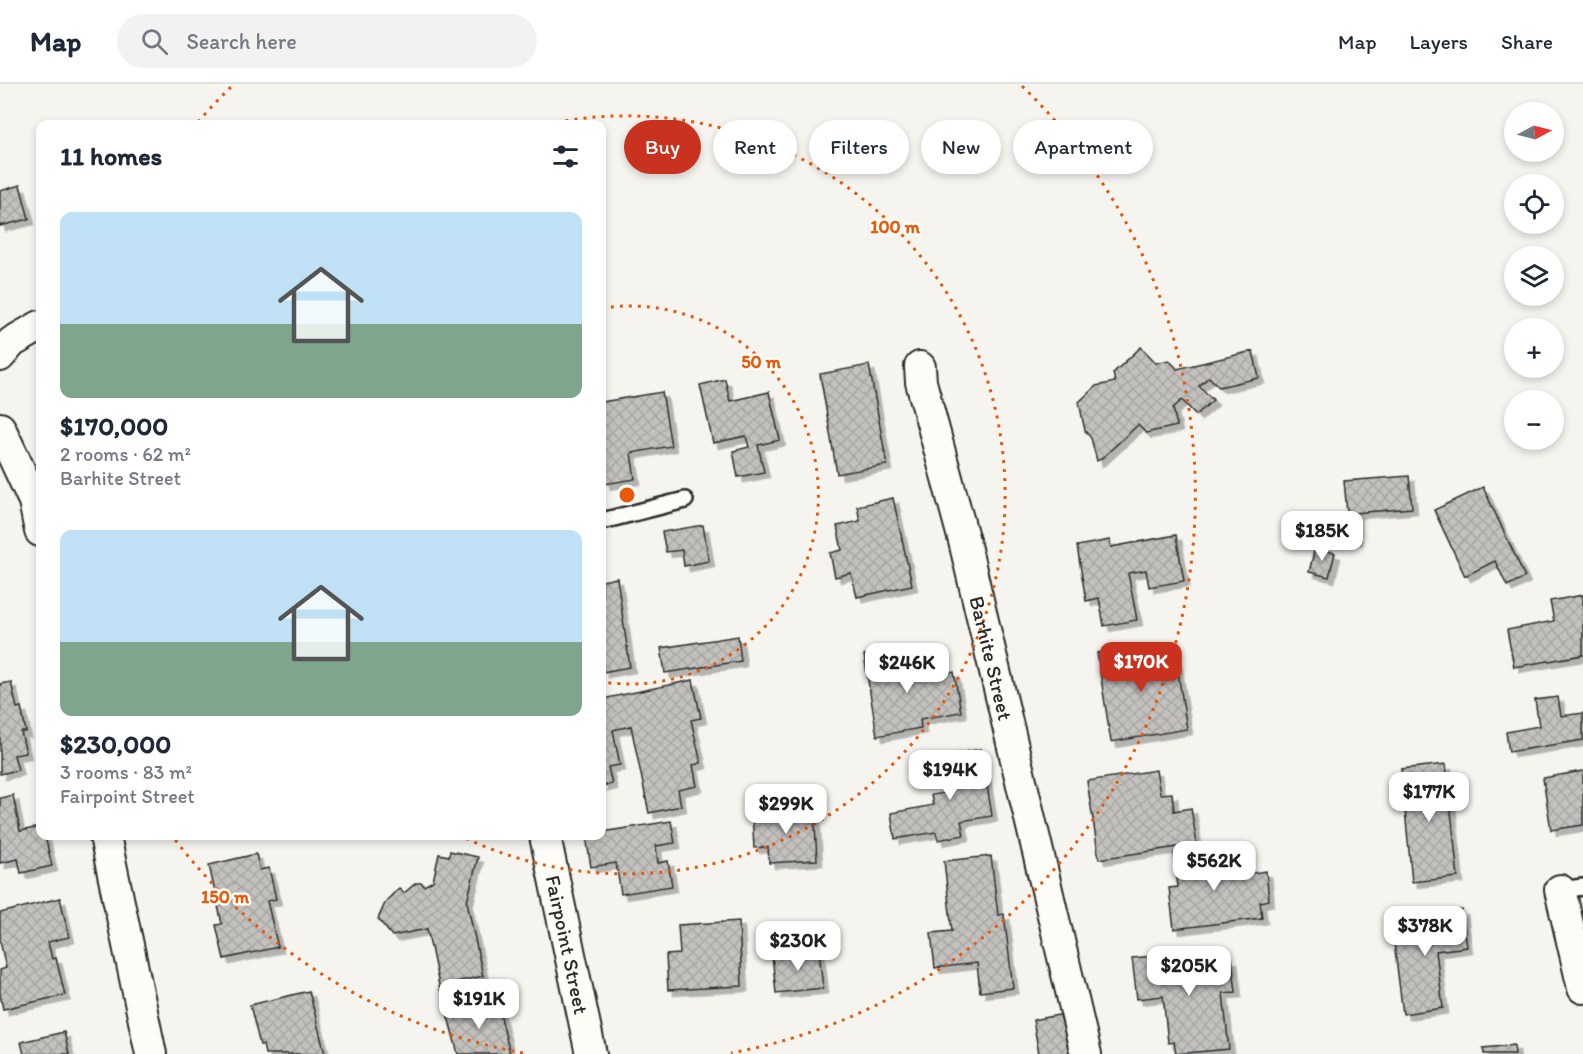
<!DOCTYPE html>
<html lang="en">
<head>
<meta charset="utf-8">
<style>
  :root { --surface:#fff; --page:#f2f2f3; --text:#1f2937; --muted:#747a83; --line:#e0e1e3; --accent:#c8321e }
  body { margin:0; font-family:Itim,sans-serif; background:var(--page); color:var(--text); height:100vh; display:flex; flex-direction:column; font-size:22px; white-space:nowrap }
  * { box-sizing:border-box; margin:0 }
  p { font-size:20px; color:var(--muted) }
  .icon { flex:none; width:33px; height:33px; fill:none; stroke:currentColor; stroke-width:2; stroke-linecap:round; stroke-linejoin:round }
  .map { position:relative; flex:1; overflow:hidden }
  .panel { position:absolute; left:36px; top:36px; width:570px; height:720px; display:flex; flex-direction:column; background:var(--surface); border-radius:12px; box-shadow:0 3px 9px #0003 }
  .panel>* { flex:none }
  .guide { position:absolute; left:624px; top:36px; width:570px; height:54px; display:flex; gap:12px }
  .needle { width:39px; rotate:83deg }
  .tools { position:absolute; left:1504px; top:18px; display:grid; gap:12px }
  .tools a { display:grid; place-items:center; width:60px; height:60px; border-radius:50%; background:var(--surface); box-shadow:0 3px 9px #0003; font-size:30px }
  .price { position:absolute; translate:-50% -51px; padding:0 14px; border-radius:12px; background:#fff; color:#222; font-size:20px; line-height:39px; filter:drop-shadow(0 2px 3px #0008) }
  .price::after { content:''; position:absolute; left:50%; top:36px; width:18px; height:14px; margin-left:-9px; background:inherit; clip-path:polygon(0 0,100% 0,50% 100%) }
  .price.on { background:var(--accent); color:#fff }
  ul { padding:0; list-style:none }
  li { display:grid; align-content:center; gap:12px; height:318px; padding:0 24px }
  li span { display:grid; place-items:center; height:186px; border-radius:12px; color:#555 }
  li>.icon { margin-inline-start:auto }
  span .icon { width:108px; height:108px; fill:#fffc; stroke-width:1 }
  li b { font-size:26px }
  h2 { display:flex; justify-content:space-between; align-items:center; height:72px; padding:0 24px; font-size:26px }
  .pill { padding:0 21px; border-radius:27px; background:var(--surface); box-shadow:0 3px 9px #0003; font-size:21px; line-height:54px }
  .pill.on { background:var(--accent); color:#fff }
  header { display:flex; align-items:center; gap:36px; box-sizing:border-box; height:84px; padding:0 30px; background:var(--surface); border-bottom:2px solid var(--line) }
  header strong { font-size:28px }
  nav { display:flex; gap:33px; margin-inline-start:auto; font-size:21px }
  .search { width:420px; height:54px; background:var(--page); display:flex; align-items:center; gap:15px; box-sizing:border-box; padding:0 21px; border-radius:33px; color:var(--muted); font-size:22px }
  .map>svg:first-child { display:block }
</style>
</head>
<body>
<header>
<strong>Map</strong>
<div class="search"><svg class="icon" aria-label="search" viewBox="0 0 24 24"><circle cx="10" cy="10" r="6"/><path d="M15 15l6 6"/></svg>Search here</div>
<nav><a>Map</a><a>Layers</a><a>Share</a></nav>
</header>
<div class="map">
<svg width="1583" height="970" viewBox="0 0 1583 970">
  <defs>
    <pattern id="building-cross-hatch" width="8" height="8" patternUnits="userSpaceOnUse" patternTransform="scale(1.5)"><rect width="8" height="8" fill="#c2c1be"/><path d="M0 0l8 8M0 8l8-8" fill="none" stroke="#a7a6a3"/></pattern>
    <filter id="shadow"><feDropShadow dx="5.5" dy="5.5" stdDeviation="0" flood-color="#0004"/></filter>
  </defs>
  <rect width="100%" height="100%" fill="#f5f4ef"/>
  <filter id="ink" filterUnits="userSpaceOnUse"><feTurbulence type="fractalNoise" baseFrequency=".0167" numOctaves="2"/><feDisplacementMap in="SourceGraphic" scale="12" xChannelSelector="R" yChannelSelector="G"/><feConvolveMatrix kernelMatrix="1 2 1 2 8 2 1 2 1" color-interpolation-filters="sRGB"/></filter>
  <g filter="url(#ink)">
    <g fill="url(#building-cross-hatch)" stroke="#2b2b2b" stroke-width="1.5" filter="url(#shadow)">
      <polygon points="20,101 29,135 0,142 0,107"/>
      <polygon points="1141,263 1156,279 1169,276 1177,285 1253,267 1259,294 1219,303 1209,293 1199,302 1213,316 1196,331 1182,316 1173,324 1177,342 1146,349 1138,341 1101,375 1097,377 1091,354 1085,347 1079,318 1096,302 1115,298 1113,289"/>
      <polygon points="869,281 887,381 837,390 820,290"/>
      <polygon points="725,295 730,317 769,308 780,356 758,361 764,388 738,393 733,367 749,363 746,352 713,359 700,301"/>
      <polygon points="662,308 671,362 631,369 635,395 605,400 602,380 602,318"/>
      <polygon points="1409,392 1412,424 1355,429 1357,455 1332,458 1331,450 1349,449 1344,397"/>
      <polygon points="1483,403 1525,493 1507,502 1495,477 1465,492 1434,426"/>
      <polygon points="893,414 912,501 857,513 851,489 835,493 830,469 842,466 837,442 860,437 857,422"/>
      <polygon points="703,441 709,477 684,482 682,466 666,468 662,448"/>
      <polygon points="1176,451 1184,497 1149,503 1146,486 1128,489 1137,536 1104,542 1099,514 1086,517 1077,462 1110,456 1111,463"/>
      <polygon points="1315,464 1335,469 1329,493 1309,488"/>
      <polygon points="617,494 630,583 602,588 602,497"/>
      <polygon points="1583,511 1583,571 1514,583 1507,546 1554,537 1550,517"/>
      <polygon points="738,552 741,577 665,589 661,564"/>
      <polygon points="1132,564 1133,571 1174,564 1187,645 1111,658 1097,569"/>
      <polygon points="903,565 908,596 954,588 961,628 920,635 921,644 877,652 864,571"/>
      <polygon points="693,596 701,634 691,636 701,679 693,681 697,702 678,706 681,722 649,729 631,642 613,646 620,681 608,683 612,700 602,702 602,615"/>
      <polygon points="11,598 17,624 21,623 26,648 21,648 26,669 14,671 18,686 0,690 0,600"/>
      <polygon points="1558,613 1561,632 1583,629 1583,656 1509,668 1506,648 1539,642 1535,616"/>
      <polygon points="981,665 992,732 961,737 964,751 938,756 936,748 895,755 891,729 933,721 931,711 950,708 944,672"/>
      <polygon points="1446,680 1458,793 1412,798 1401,685"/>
      <polygon points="1156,686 1160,710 1172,709 1174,727 1191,724 1197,760 1099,775 1087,697"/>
      <polygon points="1583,687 1583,741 1551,746 1543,694"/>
      <polygon points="13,711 20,747 40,743 40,752 45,752 52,782 21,789 18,775 0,779 0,714"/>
      <polygon points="814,724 817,776 769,779 768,763 754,764 752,729"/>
      <polygon points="671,737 675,759 656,762 658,779 668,777 672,802 621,810 616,779 591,783 586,752 602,752 602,748"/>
      <polygon points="1215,764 1218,794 1266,787 1269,816 1260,818 1262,834 1174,845 1169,804 1178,803 1174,769"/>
      <polygon points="450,767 478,773 467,818 483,892 451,899 451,903 440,906 427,845 392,852 378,835 386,817 399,804 404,809 416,799 422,799 424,802 433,797 439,770 449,772"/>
      <polygon points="256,770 260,786 269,784 276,815 267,817 278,863 224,875 216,841 222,840 209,781"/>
      <polygon points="991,772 998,831 1004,830 1013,904 980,908 977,879 935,884 931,849 952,847 944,777"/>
      <polygon points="60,814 69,853 48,858 52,875 56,874 65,911 3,925 0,911 0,886 6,884 0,857 0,829"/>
      <polygon points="1462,826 1467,863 1436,867 1443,924 1403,930 1393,851 1404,849 1402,834"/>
      <polygon points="739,837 742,902 668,906 666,871 680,870 678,841"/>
      <polygon points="819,866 823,904 776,909 772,871"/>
      <polygon points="1214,867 1215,876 1232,874 1236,908 1223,909 1229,965 1176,970 1174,958 1168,959 1163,912 1137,915 1132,874"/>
      <polygon points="309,907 325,970 265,970 263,961 260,961 250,921"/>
      <polygon points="497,917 510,970 458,970 447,929"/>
      <polygon points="1064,930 1072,970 1039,970 1033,936"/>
      <polygon points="64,948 69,970 24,970 21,958"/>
      <polygon points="1514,961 1515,970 1484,970 1483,964"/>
    </g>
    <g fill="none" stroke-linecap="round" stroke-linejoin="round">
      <defs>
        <g id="lane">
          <polyline points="602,437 685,416"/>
          <polyline points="1560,806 1583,803"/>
        </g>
        <g id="street">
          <polyline points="0,272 12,258 40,242"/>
          <path id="s1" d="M 920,283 L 921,298 L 964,457 L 1086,970"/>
          <polyline points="0,344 34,417 40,447"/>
          <polyline points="105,752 151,970"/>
          <path id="s2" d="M 545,752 L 591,970"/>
          <polyline points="1560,806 1583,904"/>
        </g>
      </defs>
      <use href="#lane" stroke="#2b2b2b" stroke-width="20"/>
      <use href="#street" stroke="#2b2b2b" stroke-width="34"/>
      <use href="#lane" stroke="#fdfcf7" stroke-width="15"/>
      <use href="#street" stroke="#fdfcf7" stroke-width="30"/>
    </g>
  </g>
  <g fill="none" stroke="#e8590c" stroke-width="3" stroke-dasharray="3 6">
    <path d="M602 224A189 189 0 1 1 602 598"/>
    <path d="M548 40A379 379 0 1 1 461 752"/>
    <path d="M523 969A568 568 0 0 1 173 753M198 38A568 568 0 0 1 232 2M1022 2A568 568 0 0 1 731 969"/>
  </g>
  <g text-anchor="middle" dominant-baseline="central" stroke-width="5" stroke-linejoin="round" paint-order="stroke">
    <g font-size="21" fill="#2b2b2b" stroke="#fdfcf7">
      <text stroke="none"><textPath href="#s1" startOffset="300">Barhite Street</textPath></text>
      <text stroke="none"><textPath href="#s2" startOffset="111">Fairpoint Street</textPath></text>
    </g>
  </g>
  <circle cx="627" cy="411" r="9" fill="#e8590c" stroke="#fdfcf7" stroke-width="3"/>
  <g font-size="18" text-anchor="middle" font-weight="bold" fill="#e8590c" stroke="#fdfcf7" stroke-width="5" stroke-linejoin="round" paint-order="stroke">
    <text x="895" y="149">100 m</text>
    <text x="761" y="284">50 m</text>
    <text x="225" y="819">150 m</text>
  </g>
</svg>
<div class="tools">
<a><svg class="needle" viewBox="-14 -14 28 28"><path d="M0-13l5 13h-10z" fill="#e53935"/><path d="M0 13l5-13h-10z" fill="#747a83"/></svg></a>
<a><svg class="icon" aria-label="locate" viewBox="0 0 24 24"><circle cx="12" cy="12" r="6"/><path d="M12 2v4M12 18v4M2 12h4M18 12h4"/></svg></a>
<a><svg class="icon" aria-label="layers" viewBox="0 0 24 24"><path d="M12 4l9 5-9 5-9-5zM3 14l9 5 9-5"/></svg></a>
<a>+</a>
<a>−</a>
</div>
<b class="price" style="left:1322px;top:478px">$185K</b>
<b class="price on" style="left:1141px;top:609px">$170K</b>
<b class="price" style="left:907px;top:610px">$246K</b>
<b class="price" style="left:950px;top:717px">$194K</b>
<b class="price" style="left:1429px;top:739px">$177K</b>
<b class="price" style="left:786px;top:751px">$299K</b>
<b class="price" style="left:1214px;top:808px">$562K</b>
<b class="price" style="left:1425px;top:873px">$378K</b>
<b class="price" style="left:798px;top:888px">$230K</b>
<b class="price" style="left:1189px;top:913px">$205K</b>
<b class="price" style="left:479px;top:946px">$191K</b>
<div class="guide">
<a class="pill on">Buy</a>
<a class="pill">Rent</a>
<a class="pill">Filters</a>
<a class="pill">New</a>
<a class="pill">Apartment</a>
</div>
<section class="panel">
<h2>11 homes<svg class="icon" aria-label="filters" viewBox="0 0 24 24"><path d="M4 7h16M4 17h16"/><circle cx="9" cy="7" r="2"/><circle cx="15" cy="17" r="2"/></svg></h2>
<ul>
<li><span style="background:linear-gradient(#bfe0f5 60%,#7fa58c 0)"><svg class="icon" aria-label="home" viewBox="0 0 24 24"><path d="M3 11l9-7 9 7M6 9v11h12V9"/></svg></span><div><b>$170,000</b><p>2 rooms · 62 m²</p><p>Barhite Street</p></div></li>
<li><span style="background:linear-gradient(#bfe0f5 60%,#7fa58c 0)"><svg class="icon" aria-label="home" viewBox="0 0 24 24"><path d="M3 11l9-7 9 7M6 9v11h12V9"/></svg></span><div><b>$230,000</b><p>3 rooms · 83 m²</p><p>Fairpoint Street</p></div></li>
</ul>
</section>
</div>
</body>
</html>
